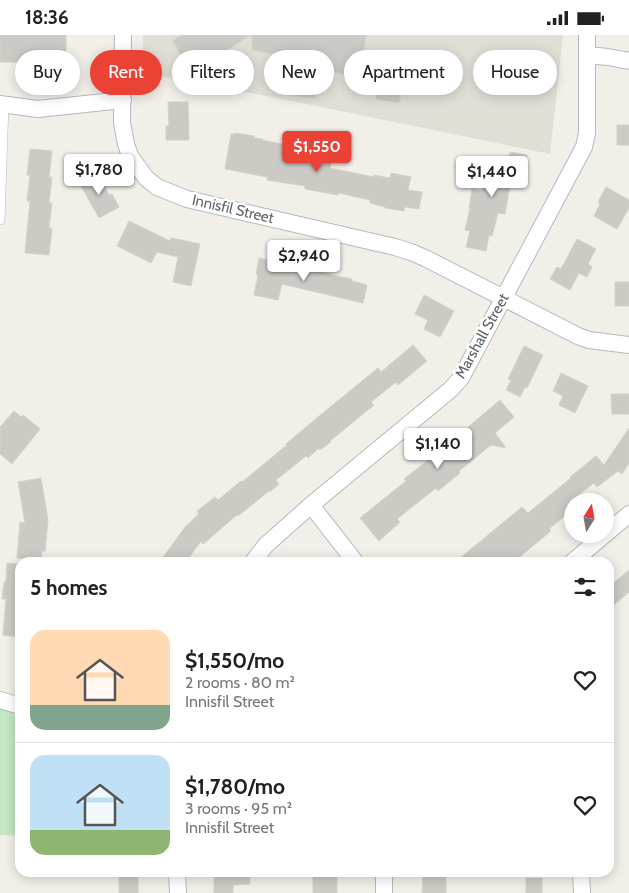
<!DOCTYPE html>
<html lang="en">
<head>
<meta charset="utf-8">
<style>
  :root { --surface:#fff; --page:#f6f6f6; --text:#222; --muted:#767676; --line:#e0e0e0; --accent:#ea4335 }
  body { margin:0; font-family:Cabin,sans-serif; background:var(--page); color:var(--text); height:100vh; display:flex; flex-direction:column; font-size:19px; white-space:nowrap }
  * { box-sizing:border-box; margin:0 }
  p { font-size:16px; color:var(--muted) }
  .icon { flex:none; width:28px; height:28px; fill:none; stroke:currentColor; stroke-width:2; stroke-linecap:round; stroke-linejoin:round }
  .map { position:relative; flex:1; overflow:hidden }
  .drawer { position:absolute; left:15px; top:522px; width:599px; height:320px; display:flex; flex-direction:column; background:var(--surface); border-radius:15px; box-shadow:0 2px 12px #0003 }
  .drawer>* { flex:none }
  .hud { position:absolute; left:15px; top:15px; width:600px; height:45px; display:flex; gap:10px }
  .needle { width:32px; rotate:11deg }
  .buttons { position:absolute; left:564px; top:458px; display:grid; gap:10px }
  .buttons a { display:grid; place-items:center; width:50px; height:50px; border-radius:50%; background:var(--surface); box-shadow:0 2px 12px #0003; font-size:25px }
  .price { position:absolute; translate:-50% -42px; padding:0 11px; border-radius:5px; background:#fff; color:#222; font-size:16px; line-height:32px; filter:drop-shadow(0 1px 2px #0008) }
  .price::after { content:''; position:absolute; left:50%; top:30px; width:15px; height:11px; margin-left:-8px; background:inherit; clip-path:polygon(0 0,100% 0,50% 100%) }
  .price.on { background:var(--accent); color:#fff }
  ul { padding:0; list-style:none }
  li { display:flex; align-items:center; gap:15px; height:125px; padding:0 15px }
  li+li { border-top:1px solid var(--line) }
  li span { display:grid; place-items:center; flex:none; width:140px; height:100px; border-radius:15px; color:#555 }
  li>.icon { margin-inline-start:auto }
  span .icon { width:60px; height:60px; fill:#fffc; stroke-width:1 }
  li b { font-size:21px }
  h2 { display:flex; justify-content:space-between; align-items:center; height:60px; padding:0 15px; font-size:21px }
  .pill { padding:0 18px; border-radius:22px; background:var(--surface); box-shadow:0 2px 12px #0003; font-size:18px; line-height:45px }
  .pill.on { background:var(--accent); color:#fff }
  .status { display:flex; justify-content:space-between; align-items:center; height:35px; padding:0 25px; background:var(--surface); direction:ltr }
  .status svg { height:14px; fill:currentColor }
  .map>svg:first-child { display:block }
</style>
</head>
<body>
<div class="status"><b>18:36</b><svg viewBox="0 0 49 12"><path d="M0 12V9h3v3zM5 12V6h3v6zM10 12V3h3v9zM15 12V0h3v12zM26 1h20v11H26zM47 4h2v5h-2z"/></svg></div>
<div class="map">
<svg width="629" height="858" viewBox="0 0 629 858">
  <rect width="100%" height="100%" fill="#f1efe8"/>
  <polygon fill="#e1ded6" points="143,0 563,0 550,119 277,63 143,38"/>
  <polygon fill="#c5e8c5" points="0,663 20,672 20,801 0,800"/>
  <g fill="#cccac5" stroke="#d6d1c6">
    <polygon points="0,0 66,0 66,32 34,32 34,27 0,27"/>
    <polygon points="181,0 251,0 191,37 173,6"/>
    <polygon points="252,0 366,0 359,41 319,35 315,63 280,59 287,21 252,15"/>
    <polygon points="379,49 402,53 399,68 376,64"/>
    <polygon points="168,67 188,67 189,105 166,105 166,91 169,91"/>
    <rect x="617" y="90" width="12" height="20"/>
    <polygon points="235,98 254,101 254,103 263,104 262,105 292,111 292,114 332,122 330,133 374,142 374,140 390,143 391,138 411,142 408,155 422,157 419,174 405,172 404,176 385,173 385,172 370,168 370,165 339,158 338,160 305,154 305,151 267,145 267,142 225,134 231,99 235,99"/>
    <polygon points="30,114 52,116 49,142 52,142 49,168 52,168 49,193 52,194 49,220 25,218 30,166 27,166 30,140 27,140"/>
    <polygon points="510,117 527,120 522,147 511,145 505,179 498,178 492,201 489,200 486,216 466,212 470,196 465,195 470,173 469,173 472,154 482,156 488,123 508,126"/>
    <polygon points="98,139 109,160 112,159 119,172 99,183 80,149"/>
    <polygon points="606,152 629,165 629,173 617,194 594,181 600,169 598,167"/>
    <polygon points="129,186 170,206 171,203 200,209 191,251 173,247 178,222 157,217 151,228 117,211"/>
    <polygon points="577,204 596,214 588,229 592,232 587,242 579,238 570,255 550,244 557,232 561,234"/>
    <polygon points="259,223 331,239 331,240 352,244 352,246 367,250 363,268 282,249 278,265 254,260 258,240 256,240"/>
    <rect x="615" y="247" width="14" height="24"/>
    <polygon points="424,260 454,276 440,302 424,294 428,285 415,279"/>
    <polygon points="413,310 427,326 398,350 396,347 371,367 374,370 330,406 331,407 320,415 319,413 308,423 306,421 276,445 279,449 270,457 269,456 238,481 237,480 203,509 201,506 185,528 159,528 185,492 199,479 197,476 215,462 218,465 241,446 242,447 287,410 286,409 318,382 378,333 381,337"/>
    <polygon points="524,311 543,320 527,353 525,352 520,362 506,355 511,345 508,344"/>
    <polygon points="561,338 588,351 575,378 559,370 563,361 553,356"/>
    <polygon points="611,359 629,359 629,379 612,379"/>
    <polygon points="500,365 514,382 495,398 506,413 491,410 459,436 460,438 438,456 436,453 397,484 400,487 379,506 360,483 406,446 404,444 441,415"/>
    <polygon points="14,376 21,382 23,380 40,394 12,429 0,419 0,392"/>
    <polygon points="629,393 629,428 622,439 618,436 597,452 594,448 572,465 572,475 549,494 551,496 512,528 454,528 522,472 528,478 571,443 570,442 596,421 604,430"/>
    <polygon points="41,443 48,485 45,516 42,516 41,525 17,523 20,487 25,488 18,447"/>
    <polygon points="7,528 20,529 20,602 3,600 6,564 2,564 4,547 6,547"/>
    <polygon points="629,535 629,557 609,574 609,552"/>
    <polygon points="214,838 250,838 250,849 233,850 233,858 214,858"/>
    <polygon points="313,838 334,838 334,842 337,842 337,858 313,858"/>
    <polygon points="119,839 138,840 138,858 119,858"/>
    <polygon points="423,840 446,840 446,858 422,858"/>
    <rect x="526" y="843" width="16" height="15"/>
  </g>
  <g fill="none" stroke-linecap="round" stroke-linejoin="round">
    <defs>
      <polyline id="service" points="0,185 4,69"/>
      <g id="minor">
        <polyline points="123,0 122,88 126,109 130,121 146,143 157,152 187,164 395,212 411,217 427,224 578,301 589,305 629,310"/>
        <polyline points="587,20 608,22 629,26"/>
        <polyline points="0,69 38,74 123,65"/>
        <polyline points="311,470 356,528"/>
        <polyline points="252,528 266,510 311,470 450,355 461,343 584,112 587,98 587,0"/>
        <polyline points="571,528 629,479"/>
        <polyline points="0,665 20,671"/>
        <polyline points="177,838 178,858"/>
        <polyline points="581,838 582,858"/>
        <polyline points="384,858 384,838"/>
      </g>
    </defs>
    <use href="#service" stroke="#b5b8bc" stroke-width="10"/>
    <use href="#minor" stroke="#b5b8bc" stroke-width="18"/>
    <use href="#service" stroke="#fff" stroke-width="9"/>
    <use href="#minor" stroke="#fff" stroke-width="16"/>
  </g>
  <g text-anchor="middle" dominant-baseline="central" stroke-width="5" stroke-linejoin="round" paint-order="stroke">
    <g font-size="15" fill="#5f6368" stroke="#fff">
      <text transform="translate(233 174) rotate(13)">Innisfil Street</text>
      <text transform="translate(482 301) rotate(-61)">Marshall Street</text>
    </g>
  </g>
</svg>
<div class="buttons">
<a><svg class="needle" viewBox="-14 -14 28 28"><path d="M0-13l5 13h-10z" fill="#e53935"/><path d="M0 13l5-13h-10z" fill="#767676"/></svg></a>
</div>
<b class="price on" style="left:317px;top:138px">$1,550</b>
<b class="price" style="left:99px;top:161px">$1,780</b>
<b class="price" style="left:492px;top:163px">$1,440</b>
<b class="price" style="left:304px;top:247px">$2,940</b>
<b class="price" style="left:438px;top:435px">$1,140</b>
<div class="hud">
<a class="pill">Buy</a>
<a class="pill on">Rent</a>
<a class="pill">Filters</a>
<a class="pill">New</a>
<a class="pill">Apartment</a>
<a class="pill">House</a>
</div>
<section class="drawer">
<h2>5 homes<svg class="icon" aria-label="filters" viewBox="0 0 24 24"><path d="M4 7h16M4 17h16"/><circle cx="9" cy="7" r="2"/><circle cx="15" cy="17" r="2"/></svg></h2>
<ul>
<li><span style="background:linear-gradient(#ffd9b3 75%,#7fa58c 0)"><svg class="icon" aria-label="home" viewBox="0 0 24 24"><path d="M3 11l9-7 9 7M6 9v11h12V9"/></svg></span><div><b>$1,550/mo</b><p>2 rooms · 80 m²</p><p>Innisfil Street</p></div><svg class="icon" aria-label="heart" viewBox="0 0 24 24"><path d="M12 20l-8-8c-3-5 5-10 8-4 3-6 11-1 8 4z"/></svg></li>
<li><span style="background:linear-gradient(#bfe0f5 75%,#8fb573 0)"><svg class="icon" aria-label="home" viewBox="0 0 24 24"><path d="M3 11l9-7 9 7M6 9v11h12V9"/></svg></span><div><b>$1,780/mo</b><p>3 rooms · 95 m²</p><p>Innisfil Street</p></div><svg class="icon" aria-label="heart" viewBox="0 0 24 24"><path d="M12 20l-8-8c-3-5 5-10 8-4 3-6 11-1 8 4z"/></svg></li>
</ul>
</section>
</div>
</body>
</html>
